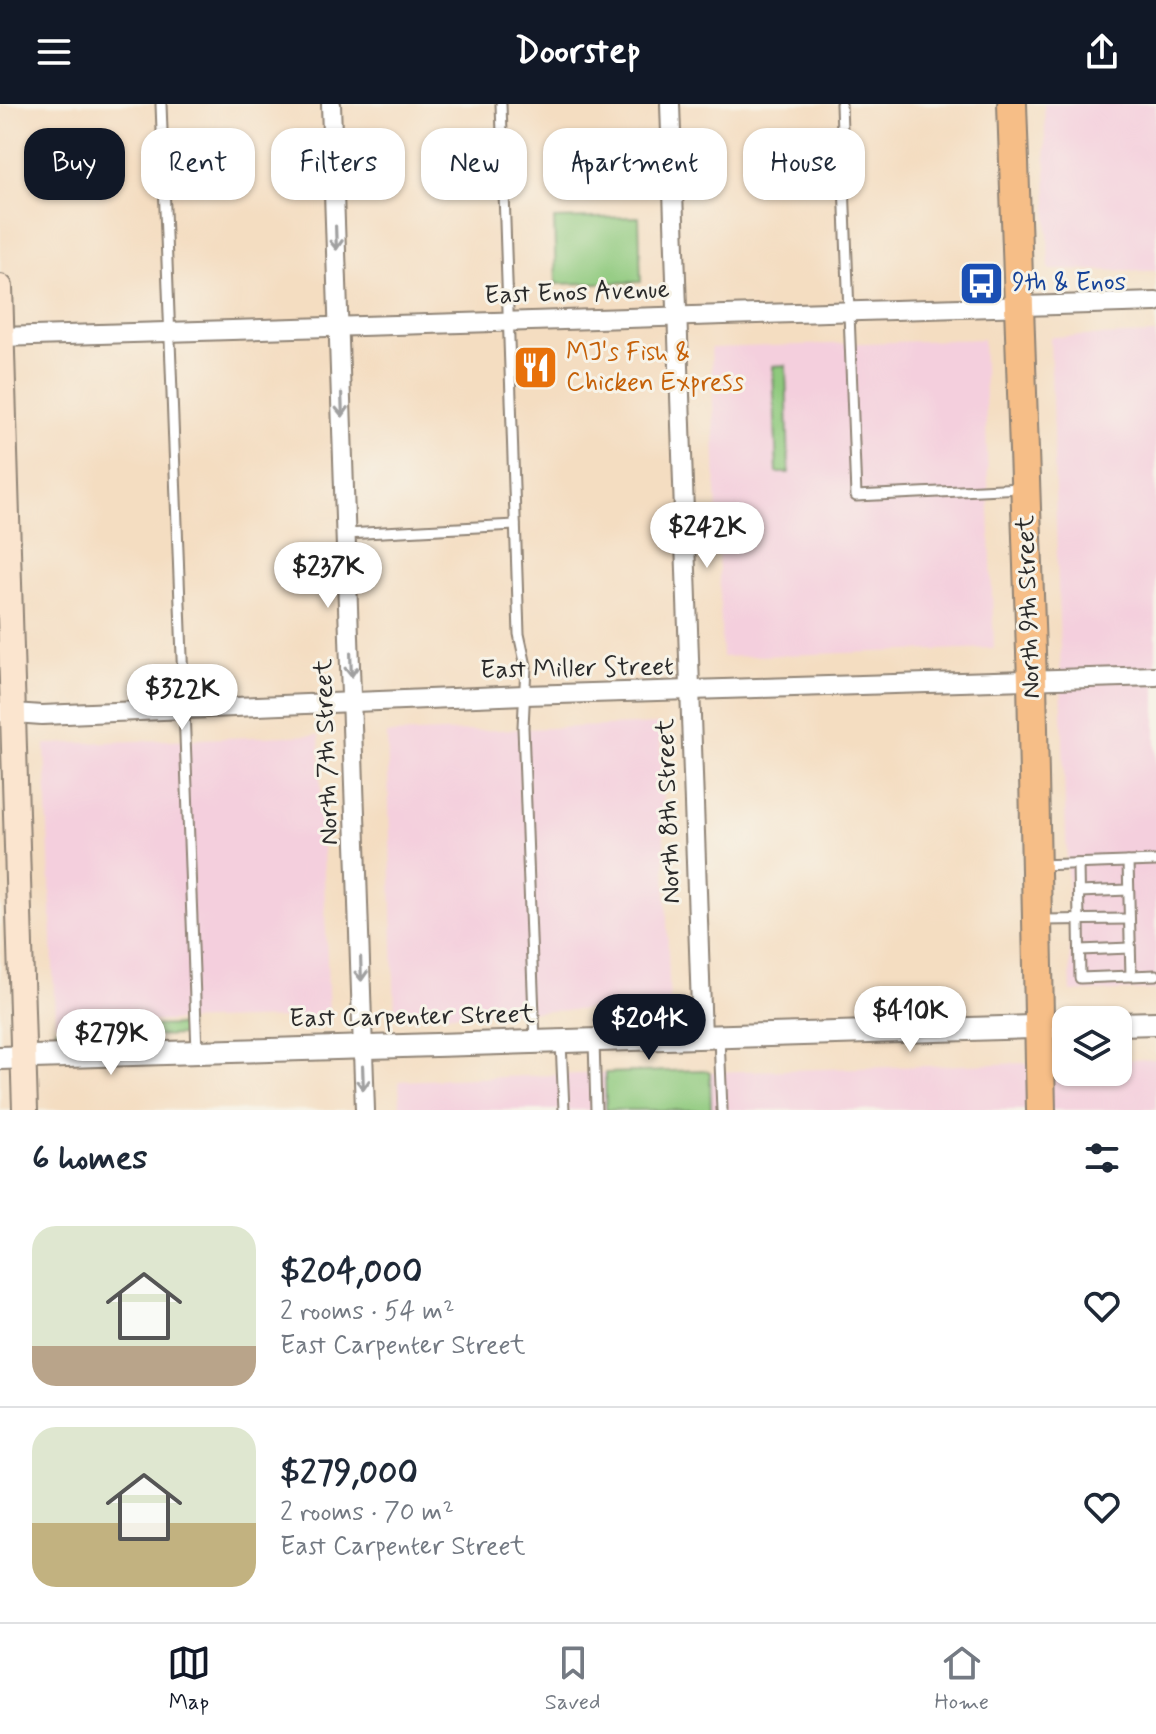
<!DOCTYPE html>
<html lang="en">
<head>
<meta charset="utf-8">
<style>
  :root { --surface:#fff; --page:#f2f2f3; --text:#1f2937; --muted:#747a83; --line:#e0e1e3; --accent:#111827 }
  body { margin:0; font-family:Mynerve,sans-serif; background:var(--page); color:var(--text); height:100vh; display:flex; flex-direction:column; font-size:30px; white-space:nowrap }
  * { box-sizing:border-box; margin:0 }
  p { font-size:26px; color:var(--muted) }
  .icon { flex:none; width:44px; height:44px; fill:none; stroke:currentColor; stroke-width:2; stroke-linecap:round; stroke-linejoin:round }
  .map { position:relative; height:1006px; overflow:hidden }
  .panel { display:flex; flex-direction:column; background:var(--surface); flex:1 }
  .panel>* { flex:none }
  .hud { position:absolute; left:24px; top:24px; width:1108px; height:72px; display:flex; gap:16px }
  .fabs { position:absolute; left:1052px; top:902px; display:grid; gap:16px }
  .fabs a { display:grid; place-items:center; width:80px; height:80px; border-radius:16px; background:var(--surface); box-shadow:0 2px 6px #0004; font-size:40px }
  .price { position:absolute; translate:-50% -68px; padding:0 18px; border-radius:28px; background:#fff; color:#222; font-size:26px; line-height:52px; filter:drop-shadow(0 2px 4px #0008) }
  .price::after { content:''; position:absolute; left:50%; top:48px; width:24px; height:18px; margin-left:-12px; background:inherit; clip-path:polygon(0 0,100% 0,50% 100%) }
  .price.current { background:var(--accent); color:#fff }
  ul { padding:0; list-style:none }
  li { display:flex; align-items:center; gap:24px; height:200px; padding:0 32px }
  li+li { border-top:2px solid var(--line) }
  li span { display:grid; place-items:center; flex:none; width:224px; height:160px; border-radius:24px; color:#555 }
  li>.icon { margin-inline-start:auto }
  span .icon { width:96px; height:96px; fill:#fffc; stroke-width:1 }
  li b { font-size:34px }
  h2 { display:flex; justify-content:space-between; align-items:center; height:96px; padding:0 32px; font-size:34px }
  .pill { padding:0 28px; border-radius:24px; background:var(--surface); box-shadow:0 2px 6px #0004; font-size:28px; line-height:72px }
  .pill.current { background:var(--accent); color:#fff }
  header { display:flex; justify-content:space-between; align-items:center; height:104px; padding:0 32px; background:var(--accent); color:#fff; font-size:36px; font-weight:700 }
  .tab-bar { display:flex; justify-content:space-around; align-items:center; height:112px; border-top:2px solid var(--line); background:var(--surface); font-size:22px; color:var(--muted) }
  .tab-bar a { display:grid; justify-items:center; gap:4px }
  .tab-bar .current { color:var(--accent) }
  .map>svg:first-child { display:block }
</style>
</head>
<body>
<header><svg class="icon" aria-label="menu" viewBox="0 0 24 24"><path d="M4 6h16M4 12h16M4 18h16"/></svg>Doorstep<svg class="icon" aria-label="share" viewBox="0 0 24 24"><path d="M12 15V3M7 8l5-5 5 5M5 13v7h14v-7"/></svg></header>
<div class="map">
<svg width="1156" height="1006" viewBox="0 0 1156 1006">
  <rect width="100%" height="100%" fill="#f7f3e8"/>
  <filter id="ink" filterUnits="userSpaceOnUse"><feTurbulence type="fractalNoise" baseFrequency=".0125" numOctaves="2"/><feDisplacementMap in="SourceGraphic" scale="16" xChannelSelector="R" yChannelSelector="G"/><feConvolveMatrix kernelMatrix="1 2 1 2 8 2 1 2 1" color-interpolation-filters="sRGB"/></filter>
  <filter id="wash" filterUnits="userSpaceOnUse"><feTurbulence type="fractalNoise" baseFrequency=".006" numOctaves="4" result="noise"/><feDisplacementMap in="SourceGraphic" scale="32" xChannelSelector="R" yChannelSelector="G"/><feGaussianBlur stdDeviation="1.8" result="paint"/><feColorMatrix in="noise" values="0 0 0 0 0 0 0 0 0 0 0 0 0 0 0 0 0 1.4 0 .05"/><feComposite in="paint" operator="in"/></filter>
  <g filter="url(#wash)">
    <rect width="100%" height="100%" fill="#f4ddc1"/>
    <g fill="#f4cfdd">
      <polygon points="1044,0 1156,0 1156,167 1049,166"/>
      <polygon points="1156,230 1156,886 1071,888 1050,233"/>
      <polygon points="983,235 994,544 722,553 711,244"/>
      <polygon points="660,620 670,903 395,912 387,630"/>
      <polygon points="319,631 329,913 55,920 45,640"/>
      <polygon points="1156,955 1156,1006 711,1006 710,968 1066,958 1066,968 1118,968 1118,956"/>
      <polygon points="605,969 606,1006 400,1006 399,977"/>
    </g>
    <g fill="#8ec97d" stroke="#5c7a54" stroke-width="2">
      <polygon points="639,113 641,178 556,180 554,115"/>
      <polygon points="786,261 789,369 777,369 773,262"/>
      <polygon points="188,921 184,931 55,935 55,924"/>
      <polygon points="703,966 710,968 711,1006 606,1006 605,969"/>
    </g>
  </g>
  <g filter="url(#ink)">
    <g fill="none" stroke-linecap="round" stroke-linejoin="round">
      <defs>
        <g id="service">
          <polyline points="161,0 197,947"/>
          <polyline points="501,0 519,530 526,562 523,623 535,938"/>
          <polyline points="841,0 856,392 1022,384"/>
          <polyline points="346,430 515,421"/>
          <polyline points="1128,758 1131,872"/>
          <polyline points="1078,760 1080,874 1156,871"/>
          <polyline points="1039,761 1156,757"/>
          <polyline points="1079,788 1128,786"/>
          <polyline points="1041,816 1129,815"/>
          <polyline points="1080,846 1130,844"/>
          <polyline points="719,933 722,1006"/>
          <polyline points="594,937 596,1006"/>
          <polyline points="561,938 564,1006"/>
        </g>
        <g id="minor">
          <polyline points="331,0 365,1006"/>
          <polyline points="670,0 702,933"/>
          <polyline points="0,233 1156,198"/>
          <polyline points="0,608 42,611 525,591 1156,572"/>
        </g>
        <g id="tertiary">
          <polyline points="1118,920 1156,919"/>
          <polyline points="0,954 1066,922"/>
        </g>
        <polyline id="secondary" points="0,183 25,1006"/>
        <polyline id="primary" points="1012,0 1032,577 1041,1006"/>
      </defs>
      <use href="#service" stroke="#908476" stroke-width="13"/>
      <use href="#minor" stroke="#908476" stroke-width="22"/>
      <use href="#tertiary" stroke="#908476" stroke-width="26"/>
      <use href="#secondary" stroke="#908476" stroke-width="28"/>
      <use href="#primary" stroke="#908476" stroke-width="32"/>
      <use href="#service" stroke="#fff" stroke-width="9"/>
      <use href="#minor" stroke="#fff" stroke-width="18"/>
      <use href="#tertiary" stroke="#fff" stroke-width="22"/>
      <use href="#secondary" stroke="#fbe5cf" stroke-width="24"/>
      <use href="#primary" stroke="#f6be87" stroke-width="28"/>
    </g>
    <defs><path id="oneway-shaft" d="M-6 0H5M1.5-3L5.5 0L1.5 3" fill="none" stroke-width="1.6" stroke-linecap="round" stroke-linejoin="round" transform="scale(2)"/></defs>
    <g stroke="#a0a0a0">
      <use href="#oneway-shaft" transform="translate(336 134) rotate(88)"/>
      <use href="#oneway-shaft" transform="translate(342 301) rotate(88)"/>
      <use href="#oneway-shaft" transform="translate(351 561) rotate(88)"/>
      <use href="#oneway-shaft" transform="translate(361 865) rotate(88)"/>
      <use href="#oneway-shaft" transform="translate(363 974) rotate(88)"/>
    </g>
  </g>
  <defs>
    <symbol id="bus-square" viewBox="-11 -11 22 22"><rect x="-9" y="-9" width="18" height="18" rx="4" fill="#1a4fb4" stroke="#f7f3e8"/><path d="M-5-6H5V4H4V6H2V4H-2V6H-4V4H-5ZM-3.5-4V0h7V-4ZM-3.5 1.2v1.5H-2V1.2ZM2 1.2v1.5H3.5V1.2Z" fill="#fff"/></symbol>
    <symbol id="restaurant-square" viewBox="-11 -11 22 22"><rect x="-9" y="-9" width="18" height="18" rx="4" fill="#e8710a" stroke="#f7f3e8"/><path d="M-5-6h1v4h1v-4h1v4h1v-4h1v5L-1.5 .5V6h-2V.5L-5-1ZM5-6V6H3V1.5H1.5Q1.5-4 5-6Z" fill="#fff"/></symbol>
  </defs>
  <g fill-rule="evenodd">
    <use href="#bus-square" x="956" y="154" width="51" height="51"/>
    <use href="#restaurant-square" x="510" y="238" width="51" height="51"/>
  </g>
  <g text-anchor="middle" dominant-baseline="central" stroke-width="6" stroke-linejoin="round" paint-order="stroke">
    <g font-size="26" fill="#164399" stroke="#f7f3e8" text-anchor="start">
      <text x="1012" y="179">9th &amp; Enos</text>
    </g>
    <g font-size="26" fill="#2b2b2b" stroke="#f7f3e8">
      <text transform="translate(577 189) rotate(-2)">East Enos Avenue</text>
      <text transform="translate(1029 503) rotate(-92)">North 9th Street</text>
      <text transform="translate(577 565) rotate(-1)">East Miller Street</text>
      <text transform="translate(327 648) rotate(-92)">North 7th Street</text>
      <text transform="translate(669 707) rotate(-92)">North 8th Street</text>
      <text transform="translate(412 913) rotate(-1)">East Carpenter Street</text>
    </g>
    <g font-size="26" fill="#c56008" stroke="#f7f3e8" text-anchor="start">
      <text x="566" y="249">MJ's Fish &amp;<tspan x="566" dy="30">Chicken Express</tspan></text>
    </g>
  </g>
</svg>
<div class="fabs">
<a><svg class="icon" aria-label="layers" viewBox="0 0 24 24"><path d="M12 4l9 5-9 5-9-5zM3 14l9 5 9-5"/></svg></a>
</div>
<b class="price" style="left:707px;top:466px">$242K</b>
<b class="price" style="left:328px;top:506px">$237K</b>
<b class="price" style="left:182px;top:628px">$322K</b>
<b class="price" style="left:910px;top:950px">$410K</b>
<b class="price current" style="left:649px;top:958px">$204K</b>
<b class="price" style="left:111px;top:973px">$279K</b>
<div class="hud">
<a class="pill current">Buy</a>
<a class="pill">Rent</a>
<a class="pill">Filters</a>
<a class="pill">New</a>
<a class="pill">Apartment</a>
<a class="pill">House</a>
</div>
</div>
<section class="panel">
<h2>6 homes<svg class="icon" aria-label="filters" viewBox="0 0 24 24"><path d="M4 7h16M4 17h16"/><circle cx="9" cy="7" r="2"/><circle cx="15" cy="17" r="2"/></svg></h2>
<ul>
<li><span style="background:linear-gradient(#dfe7d0 75%,#b9a48a 0)"><svg class="icon" aria-label="home" viewBox="0 0 24 24"><path d="M3 11l9-7 9 7M6 9v11h12V9"/></svg></span><div><b>$204,000</b><p>2 rooms · 54 m²</p><p>East Carpenter Street</p></div><svg class="icon" aria-label="heart" viewBox="0 0 24 24"><path d="M12 20l-8-8c-3-5 5-10 8-4 3-6 11-1 8 4z"/></svg></li>
<li><span style="background:linear-gradient(#dfe7d0 60%,#c2b280 0)"><svg class="icon" aria-label="home" viewBox="0 0 24 24"><path d="M3 11l9-7 9 7M6 9v11h12V9"/></svg></span><div><b>$279,000</b><p>2 rooms · 70 m²</p><p>East Carpenter Street</p></div><svg class="icon" aria-label="heart" viewBox="0 0 24 24"><path d="M12 20l-8-8c-3-5 5-10 8-4 3-6 11-1 8 4z"/></svg></li>
</ul>
</section>
<nav class="tab-bar">
<a class="current"><svg class="icon" aria-label="map" viewBox="0 0 24 24"><path d="M3 6l6-2 6 2 6-2v14l-6 2-6-2-6 2zM9 4v14M15 6v14"/></svg>Map</a>
<a><svg class="icon" aria-label="saved" viewBox="0 0 24 24"><path d="M7 4h10v16l-5-4-5 4z"/></svg>Saved</a>
<a><svg class="icon" aria-label="home" viewBox="0 0 24 24"><path d="M3 11l9-7 9 7M6 9v11h12V9"/></svg>Home</a>
</nav>
</body>
</html>
